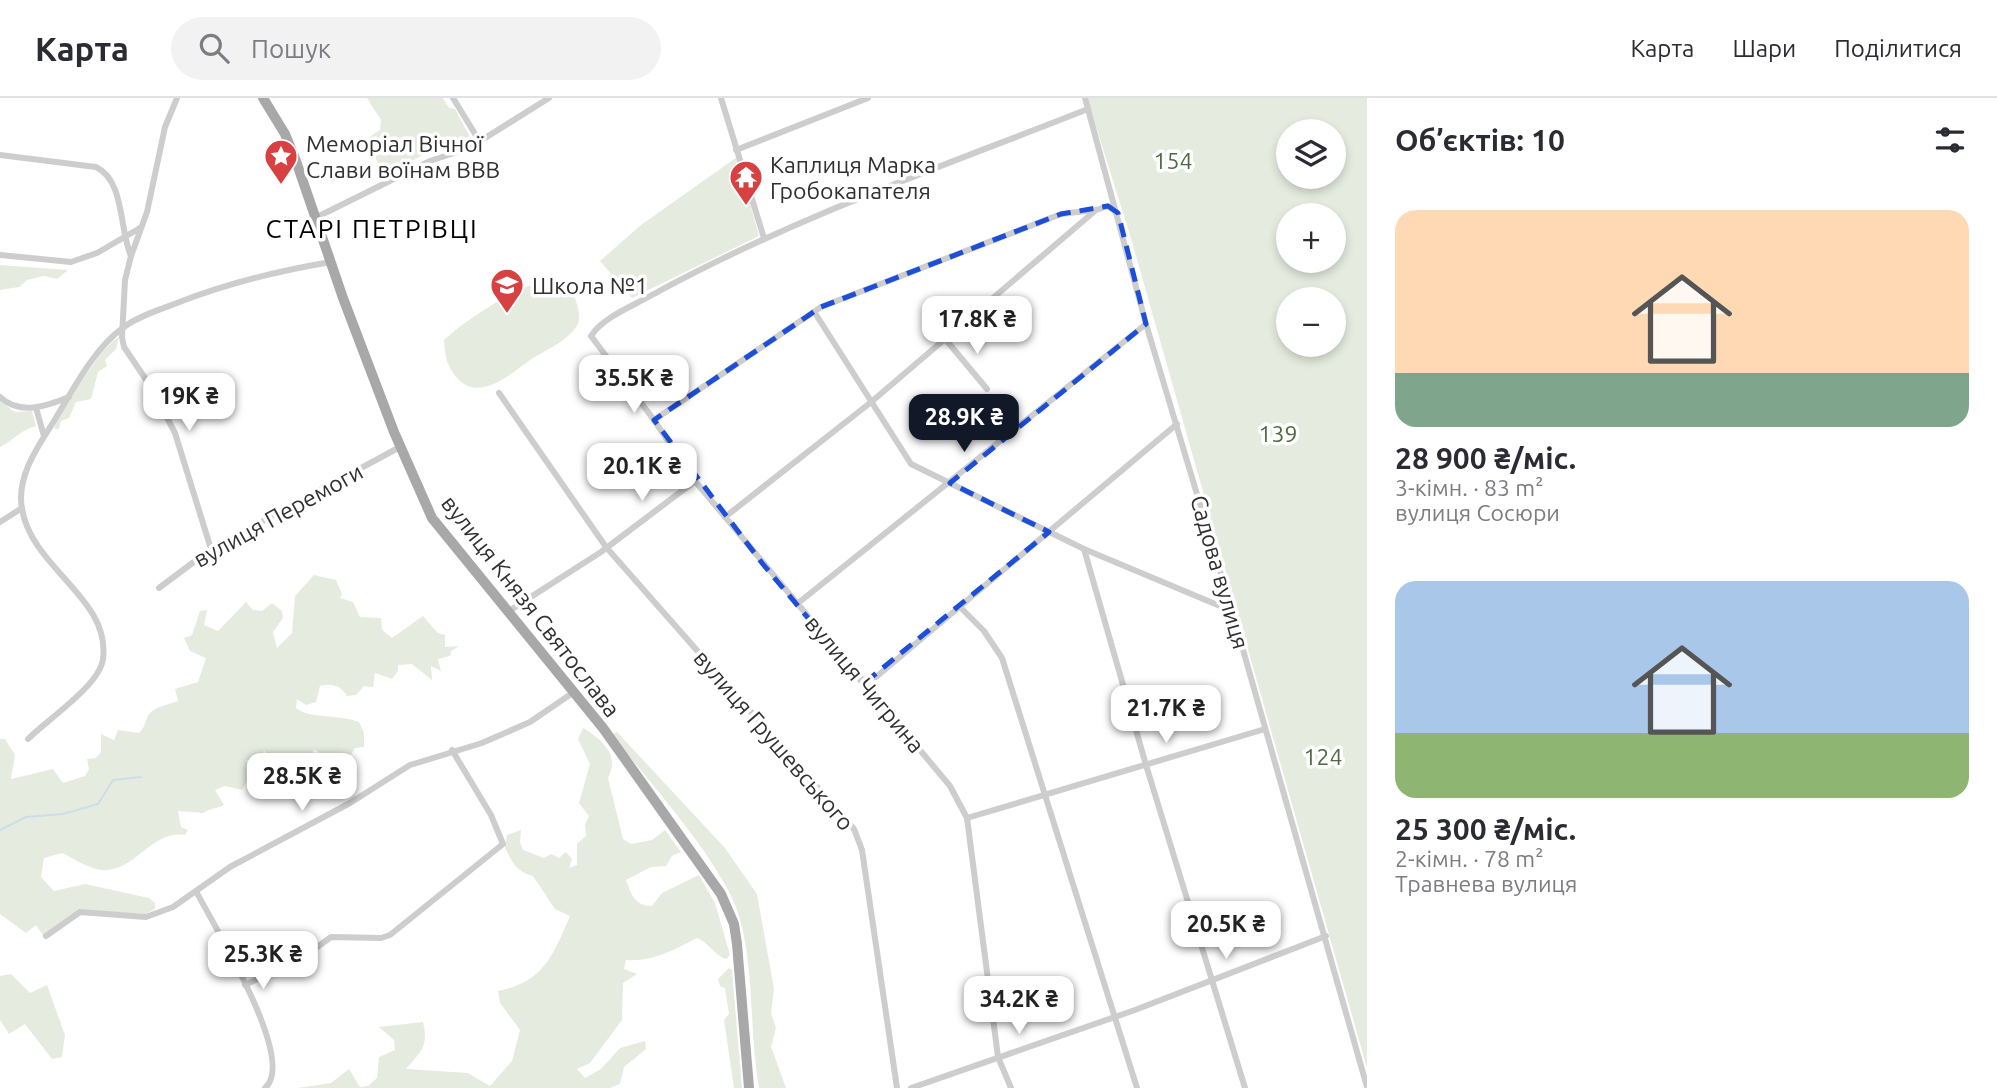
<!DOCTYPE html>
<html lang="uk">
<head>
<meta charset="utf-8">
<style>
  :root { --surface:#fff; --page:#f2f2f3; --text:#2b2b33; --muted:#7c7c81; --line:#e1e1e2; --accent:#111827 }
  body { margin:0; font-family:Ubuntu,sans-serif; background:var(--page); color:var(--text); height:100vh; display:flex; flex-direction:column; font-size:26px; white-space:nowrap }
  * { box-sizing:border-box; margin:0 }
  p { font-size:23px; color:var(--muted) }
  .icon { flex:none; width:38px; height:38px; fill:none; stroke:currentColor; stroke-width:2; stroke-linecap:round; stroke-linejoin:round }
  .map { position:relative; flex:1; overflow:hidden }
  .sheet { display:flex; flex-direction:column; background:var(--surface); width:630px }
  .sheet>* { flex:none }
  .controls { position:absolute; left:1276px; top:21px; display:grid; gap:14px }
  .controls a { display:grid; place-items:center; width:70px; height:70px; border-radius:50%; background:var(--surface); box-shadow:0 4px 10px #0003; font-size:35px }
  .price { position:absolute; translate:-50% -60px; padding:0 16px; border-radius:14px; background:#fff; color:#222; font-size:23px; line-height:46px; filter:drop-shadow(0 2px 4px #0008) }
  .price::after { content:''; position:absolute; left:50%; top:42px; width:21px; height:16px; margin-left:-10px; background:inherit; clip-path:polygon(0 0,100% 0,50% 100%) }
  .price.current { background:var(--accent); color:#fff }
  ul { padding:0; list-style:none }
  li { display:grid; align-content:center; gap:14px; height:371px; padding:0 28px }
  li span { display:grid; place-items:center; height:217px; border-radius:21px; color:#555 }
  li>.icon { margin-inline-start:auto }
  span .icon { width:126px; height:126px; fill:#fffc; stroke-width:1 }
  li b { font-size:30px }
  h2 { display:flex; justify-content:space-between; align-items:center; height:84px; padding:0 28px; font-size:30px }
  header { display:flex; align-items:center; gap:42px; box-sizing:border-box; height:98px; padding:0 35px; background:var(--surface); border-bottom:2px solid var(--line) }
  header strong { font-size:33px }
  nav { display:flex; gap:38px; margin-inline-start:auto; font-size:24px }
  .search { width:490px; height:63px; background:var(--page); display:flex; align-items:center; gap:18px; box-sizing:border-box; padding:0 24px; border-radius:38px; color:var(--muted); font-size:26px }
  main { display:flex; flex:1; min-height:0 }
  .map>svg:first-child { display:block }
</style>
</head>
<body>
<header>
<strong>Карта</strong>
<div class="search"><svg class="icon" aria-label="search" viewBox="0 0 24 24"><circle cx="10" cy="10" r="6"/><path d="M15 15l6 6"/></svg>Пошук</div>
<nav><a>Карта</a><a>Шари</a><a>Поділитися</a></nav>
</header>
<main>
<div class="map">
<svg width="1367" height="990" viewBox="0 0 1367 990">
  <rect width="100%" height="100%" fill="#fff"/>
  <g fill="#e5ecdf" fill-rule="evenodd">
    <polygon points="367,0 443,0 449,10 455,11 472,43 449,52 444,46 385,77 365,42 380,32 381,22"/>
    <path d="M 1087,0 L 1367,0 L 1367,970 L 1130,137 ZM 1288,33 L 1334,33 L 1334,79 L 1288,79 ZM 1288,117 L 1334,117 L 1334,163 L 1288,163 ZM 1288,201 L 1334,201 L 1334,247 L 1288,247 Z"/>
    <polygon points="737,59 759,138 632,200 600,163 641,127"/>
    <polygon points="0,167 68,172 57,181 44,178 27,182 19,189 0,192"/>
    <path d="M 548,182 L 574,197 C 577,206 582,219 577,228 C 568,242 547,252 533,260 C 513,274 480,305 458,281 C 447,269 445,259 444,242 C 468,220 517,188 548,182 Z"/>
    <path d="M 119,239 L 116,251 L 105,262 L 107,268 L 98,274 L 91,301 L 76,304 L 69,320 L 61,323 L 59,331 L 55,331 L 54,327 C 67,307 99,250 119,239 Z"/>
    <path d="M 0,303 L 15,314 L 32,313 L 36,328 C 21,332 15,341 0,349 L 0,358 Z"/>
    <path d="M 314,477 L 336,482 L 342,496 L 340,500 L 353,504 L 360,519 L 381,520 L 382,532 L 392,540 L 423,518 L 438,535 L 445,537 L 445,549 L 459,548 L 451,553 L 450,558 L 438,561 L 441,573 L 431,568 L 432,582 L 412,566 L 398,567 L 398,573 L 392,581 L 375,575 L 373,589 L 364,588 L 356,597 L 347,598 C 340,587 332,585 320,588 L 316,604 L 306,607 L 297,601 L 296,610 C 310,621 339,616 359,624 L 364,635 L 364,649 L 355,650 L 350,658 L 327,660 L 314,651 L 310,662 L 311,674 L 304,673 L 306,680 L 301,686 L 294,675 L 290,687 L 288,671 L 279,660 L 272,664 L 264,652 L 259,665 L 246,662 L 252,674 L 242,692 L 225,688 L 215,692 L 224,707 C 217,711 210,710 203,715 L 178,713 L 181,729 L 188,732 L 185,737 C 153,732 138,769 108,772 C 93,774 75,761 62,755 L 44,760 L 41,779 L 54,793 L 85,786 L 149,800 L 155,805 L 155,811 L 146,816 L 80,812 L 45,840 L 36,827 L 26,835 L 0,816 L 0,641 L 5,641 L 15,657 L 11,681 L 53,671 L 63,685 L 85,678 L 89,671 L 87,661 L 96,660 L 101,654 L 101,636 L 114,642 L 118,632 L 139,635 C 145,629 144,627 147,620 C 151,609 168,607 178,603 L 175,591 L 198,584 L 206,560 L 190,553 L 184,540 L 192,537 L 200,513 L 207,512 L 204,527 L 218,533 L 246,504 L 253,512 L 262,513 L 272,505 L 282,513 L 283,520 L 273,534 L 277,550 L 292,535 L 295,498 Z"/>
    <path d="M 583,630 C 603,642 620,657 608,680 L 623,741 L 631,746 L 652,742 L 665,732 L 681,754 L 672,758 L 666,768 L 651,769 L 626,782 C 631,796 635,808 652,808 L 662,795 L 699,777 L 715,805 L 730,857 L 726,861 C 714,857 709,845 697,840 C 673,852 653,864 626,862 L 624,871 L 637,876 L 623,885 L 622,922 L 590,965 L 577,971 L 585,980 L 601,971 L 620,950 L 645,943 L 646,951 L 624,969 L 620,986 L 610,990 L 298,990 L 331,985 L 349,971 L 360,989 L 368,988 L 377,980 L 379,959 L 395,952 L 394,942 L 379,929 L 423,924 C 429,949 421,953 406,971 L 468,975 L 490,988 L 512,963 L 520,932 L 500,905 L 498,893 C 544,884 553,857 570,818 L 555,811 L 533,778 C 518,775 510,762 505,749 L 507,737 L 521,732 L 520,744 L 523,752 L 544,760 L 551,756 L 559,760 L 566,754 L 572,761 L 569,770 L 577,767 L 577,746 L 586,738 L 585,727 L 589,718 L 579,705 L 590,666 L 578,641 Z"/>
    <path d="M 617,634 L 725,750 L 757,796 L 774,891 L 771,915 L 776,930 L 771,949 L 786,990 L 759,990 C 749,933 755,877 740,821 C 726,768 648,683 612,637 Z"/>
    <polygon points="729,870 732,872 742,990 734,990 724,922 729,916 725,890 720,888 718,881"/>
    <polygon points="11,876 30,895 47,887 65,937 62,959 52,961 25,926 9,936 0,922 0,878"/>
  </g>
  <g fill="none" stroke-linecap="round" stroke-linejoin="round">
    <polyline stroke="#cdddea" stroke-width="2" points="0,732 26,719 63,716 98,706 113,682 141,679"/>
    <g stroke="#cdcdcd" stroke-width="6">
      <polyline points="177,0 165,29 147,114 131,158 125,182 122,239 124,249 151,289 175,335 211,451"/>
      <polyline points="453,0 480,44"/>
      <polyline points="721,0 764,140"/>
      <polyline points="1085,0 1146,226 1232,513 1367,989"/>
      <polyline points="736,52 868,0"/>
      <path d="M 0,57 L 96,69 C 125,83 119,131 131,158"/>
      <polyline points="315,120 430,63 469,50 549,0"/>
      <polyline points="0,157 71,164 97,155 140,130"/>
      <polyline points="815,215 911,366 1084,451 1232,513"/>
      <polyline points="946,242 987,291"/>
      <polyline points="499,295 606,449 854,731 862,752 897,990"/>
      <path d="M 0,299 C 20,318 47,308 69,299"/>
      <polyline points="36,310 44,338"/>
      <polyline points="654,322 821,209 1061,116 1094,112"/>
      <polyline points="725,419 870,305 1096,112 1108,108 1117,115"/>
      <polyline points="0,424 22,410"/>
      <polyline points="1084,451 1146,667 1245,990"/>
      <polyline points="159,490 211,451 400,349"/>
      <polyline points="797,506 1146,226"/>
      <polyline points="960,509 984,533 1002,560 1137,990"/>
      <polyline points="509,513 601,454 695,383"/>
      <polyline points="860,582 876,579 1177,326"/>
      <path d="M 28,641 C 48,621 100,587 103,561 C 111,500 32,471 22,411 C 16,379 38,348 54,323 C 73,292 94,250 124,229 C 139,218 159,212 177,205 C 228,185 277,173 331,164"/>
      <polyline points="967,720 1265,631"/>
      <path d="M 197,795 C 214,828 298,963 265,990"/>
      <polyline points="46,838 80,814 146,819 173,809 230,769 350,705 410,667 482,645 530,624 574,594"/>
      <polyline points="245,887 302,860 331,839 381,840 390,837 503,746 491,717 452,652"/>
      <polyline points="911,990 1135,912 1326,838"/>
      <path d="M 1011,990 L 998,959 L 967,720 L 950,688 L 695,383 L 654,322 L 591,238 C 603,219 633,208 652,197 C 790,121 941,69 1088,11"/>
    </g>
    <polyline stroke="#a8a8a8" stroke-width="10" points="263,0 285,36 296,63 343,200 394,334 432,420 603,630 721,796 734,826 737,846 749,990"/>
  </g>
  <path fill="none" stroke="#1d4ed8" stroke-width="5" stroke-dasharray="14 9" stroke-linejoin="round" d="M 1108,108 L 1118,115 L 1146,226 L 950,385 L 1049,434 L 868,582 L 860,582 L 762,465 L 654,322 L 821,209 L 1061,116 Z"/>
  <defs>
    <symbol id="sight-pin" viewBox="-11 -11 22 30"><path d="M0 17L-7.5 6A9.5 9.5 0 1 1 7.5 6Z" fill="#d84142" stroke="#fff"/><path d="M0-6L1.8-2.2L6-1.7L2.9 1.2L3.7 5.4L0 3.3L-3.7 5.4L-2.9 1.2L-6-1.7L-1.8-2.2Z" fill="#fff"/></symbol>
    <symbol id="temple-pin" viewBox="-11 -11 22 30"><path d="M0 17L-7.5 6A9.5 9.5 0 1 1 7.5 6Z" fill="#d84142" stroke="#fff"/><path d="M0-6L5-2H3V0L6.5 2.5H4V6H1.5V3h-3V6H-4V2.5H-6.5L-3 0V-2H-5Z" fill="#fff"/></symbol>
    <symbol id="school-pin" viewBox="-11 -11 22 30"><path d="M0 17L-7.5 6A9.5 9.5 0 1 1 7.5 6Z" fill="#d84142" stroke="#fff"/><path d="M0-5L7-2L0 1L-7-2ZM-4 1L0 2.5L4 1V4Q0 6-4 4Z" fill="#fff"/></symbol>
  </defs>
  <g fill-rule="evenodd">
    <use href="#sight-pin" x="262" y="39" width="38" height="52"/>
    <use href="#temple-pin" x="727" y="60" width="38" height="52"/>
    <use href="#school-pin" x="488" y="168" width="38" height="52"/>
  </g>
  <g text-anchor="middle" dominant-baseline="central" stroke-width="7" stroke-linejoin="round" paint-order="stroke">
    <g font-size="23" fill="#303030" stroke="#fff" text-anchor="start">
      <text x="306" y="45">Меморіал Вічної<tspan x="306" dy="26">Слави воїнам ВВВ</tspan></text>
      <text x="770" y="66">Каплиця Марка<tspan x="770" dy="26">Гробокапателя</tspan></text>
      <text x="532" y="187">Школа №1</text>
    </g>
    <g font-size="23" fill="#516940" stroke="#fff">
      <text x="1173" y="62">154</text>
      <text x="1278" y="335">139</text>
      <text x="1323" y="658">124</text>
    </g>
    <g font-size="23" fill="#303030" stroke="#fff">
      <text transform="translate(278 417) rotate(-29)">вулиця Перемоги</text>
      <text transform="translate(1220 474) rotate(74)">Садова вулиця</text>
      <text transform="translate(531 508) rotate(52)">вулиця Князя Святослава</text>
      <text transform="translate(865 586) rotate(50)">вулиця Чигрина</text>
      <text transform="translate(774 642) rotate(49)">вулиця Грушевського</text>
    </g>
    <g font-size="26" letter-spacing="2" fill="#000" stroke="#fff">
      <text x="372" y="130">СТАРІ ПЕТРІВЦІ</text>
    </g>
  </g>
</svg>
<div class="controls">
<a><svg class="icon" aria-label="layers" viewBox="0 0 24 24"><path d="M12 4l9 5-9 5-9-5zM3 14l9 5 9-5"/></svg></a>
<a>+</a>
<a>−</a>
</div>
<b class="price" style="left:977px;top:258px">17.8K ₴</b>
<b class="price" style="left:634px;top:317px">35.5K ₴</b>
<b class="price" style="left:189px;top:335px">19K ₴</b>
<b class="price current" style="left:964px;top:356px">28.9K ₴</b>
<b class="price" style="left:642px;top:405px">20.1K ₴</b>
<b class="price" style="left:1166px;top:647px">21.7K ₴</b>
<b class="price" style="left:302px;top:715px">28.5K ₴</b>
<b class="price" style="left:1226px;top:863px">20.5K ₴</b>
<b class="price" style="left:263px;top:893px">25.3K ₴</b>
<b class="price" style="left:1019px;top:938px">34.2K ₴</b>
</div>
<section class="sheet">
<h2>Об’єктів: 10<svg class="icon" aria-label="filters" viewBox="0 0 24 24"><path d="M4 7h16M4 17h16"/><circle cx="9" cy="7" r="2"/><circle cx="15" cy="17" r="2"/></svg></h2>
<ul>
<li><span style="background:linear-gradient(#ffd9b3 75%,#7fa58c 0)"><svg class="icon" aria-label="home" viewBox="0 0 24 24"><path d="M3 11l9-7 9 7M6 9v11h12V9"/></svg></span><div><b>28 900 ₴/міс.</b><p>3-кімн. · 83 m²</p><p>вулиця Сосюри</p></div></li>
<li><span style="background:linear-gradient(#a9c7e8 70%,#8fb573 0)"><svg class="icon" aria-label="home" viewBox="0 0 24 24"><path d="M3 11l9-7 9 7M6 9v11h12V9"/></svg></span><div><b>25 300 ₴/міс.</b><p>2-кімн. · 78 m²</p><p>Травнева вулиця</p></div></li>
</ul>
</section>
</main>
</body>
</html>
